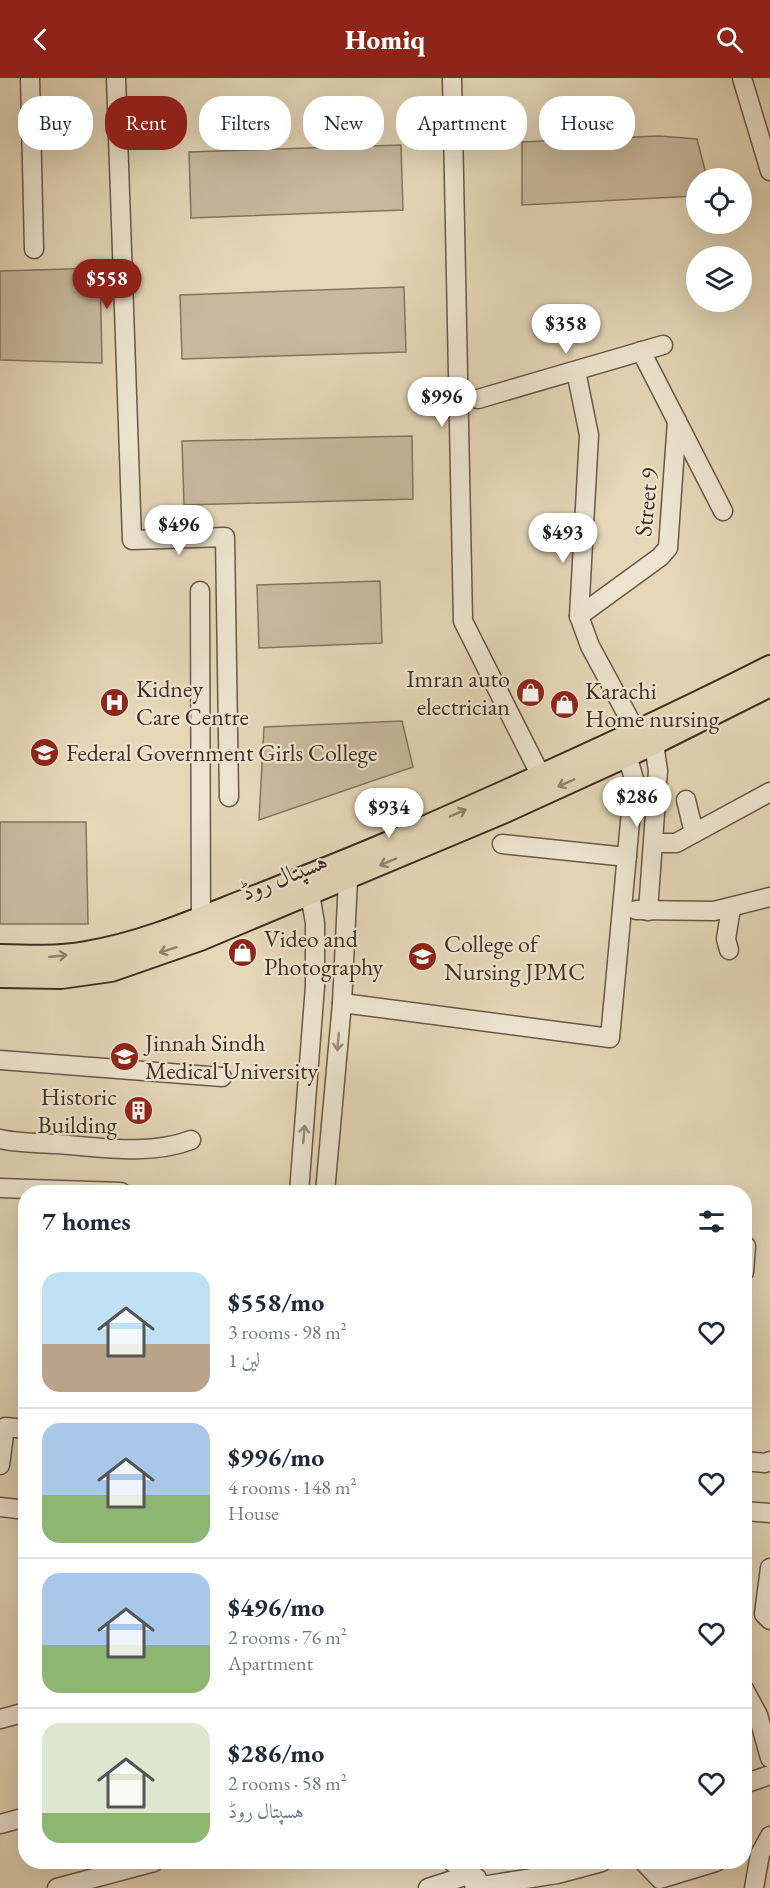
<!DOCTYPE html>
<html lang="en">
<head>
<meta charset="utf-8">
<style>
  :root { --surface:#fff; --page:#f2f2f3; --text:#1f2937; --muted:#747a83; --line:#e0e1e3; --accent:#8f2418 }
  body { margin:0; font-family:"EB Garamond",Amiri,serif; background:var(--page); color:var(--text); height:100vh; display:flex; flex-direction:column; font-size:22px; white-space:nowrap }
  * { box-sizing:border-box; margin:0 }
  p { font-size:20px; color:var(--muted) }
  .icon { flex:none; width:33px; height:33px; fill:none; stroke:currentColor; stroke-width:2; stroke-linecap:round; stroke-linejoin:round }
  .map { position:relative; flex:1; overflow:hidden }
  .sheet { position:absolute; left:18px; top:1107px; width:734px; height:684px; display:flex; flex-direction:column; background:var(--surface); border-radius:24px; box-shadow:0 6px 24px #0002 }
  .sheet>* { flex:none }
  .banner { position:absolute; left:18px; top:18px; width:735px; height:54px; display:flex; gap:12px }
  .buttons { position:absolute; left:686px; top:90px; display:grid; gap:12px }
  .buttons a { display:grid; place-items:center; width:66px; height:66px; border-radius:50%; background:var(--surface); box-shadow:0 6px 24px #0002; font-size:30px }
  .price { position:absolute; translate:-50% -51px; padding:0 14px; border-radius:21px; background:#fff; color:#222; font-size:20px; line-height:39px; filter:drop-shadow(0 2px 3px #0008) }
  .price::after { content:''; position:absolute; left:50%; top:36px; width:18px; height:14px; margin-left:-9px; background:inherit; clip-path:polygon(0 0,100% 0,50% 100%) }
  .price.selected { background:var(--accent); color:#fff }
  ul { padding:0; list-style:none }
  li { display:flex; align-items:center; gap:18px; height:150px; padding:0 24px }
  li+li { border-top:2px solid var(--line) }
  li span { display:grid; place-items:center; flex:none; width:168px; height:120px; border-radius:18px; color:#555 }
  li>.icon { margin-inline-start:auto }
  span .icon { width:72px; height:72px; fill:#fffc; stroke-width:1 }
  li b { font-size:26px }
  h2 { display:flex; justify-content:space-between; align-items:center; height:72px; padding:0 24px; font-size:26px }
  .chip { padding:0 21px; border-radius:24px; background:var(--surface); box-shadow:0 6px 24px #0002; font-size:21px; line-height:54px }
  .chip.selected { background:var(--accent); color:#fff }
  header { display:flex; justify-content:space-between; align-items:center; height:78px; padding:0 24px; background:var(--accent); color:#fff; font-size:27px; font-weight:800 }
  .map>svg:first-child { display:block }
</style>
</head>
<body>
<header><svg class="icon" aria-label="back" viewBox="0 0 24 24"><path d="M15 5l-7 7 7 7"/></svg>Homiq<svg class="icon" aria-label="search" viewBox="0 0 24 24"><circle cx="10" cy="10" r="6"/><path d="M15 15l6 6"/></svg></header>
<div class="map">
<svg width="770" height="1810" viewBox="0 0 770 1810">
  <rect width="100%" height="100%" fill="#e5d7b8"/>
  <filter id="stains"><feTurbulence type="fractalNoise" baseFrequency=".00333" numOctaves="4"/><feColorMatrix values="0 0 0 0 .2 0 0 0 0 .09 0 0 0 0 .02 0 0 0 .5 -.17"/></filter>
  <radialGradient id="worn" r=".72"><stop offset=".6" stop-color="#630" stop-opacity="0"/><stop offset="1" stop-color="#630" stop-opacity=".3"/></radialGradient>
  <g fill="#c9ba9e" stroke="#857460" stroke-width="1.5">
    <polygon points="659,58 697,61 707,100 696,100 696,118 522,127 522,64"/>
    <polygon points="401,67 403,132 191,140 189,74"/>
    <polygon points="100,190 102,285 0,282 0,193"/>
    <polygon points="404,209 406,274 182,281 180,217"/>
    <polygon points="412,358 413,421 184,427 182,363"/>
    <polygon points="380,503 382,565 259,570 257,507"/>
    <polygon points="402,643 413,689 259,742 264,649"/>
    <polygon points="0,744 86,744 88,846 0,846"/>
  </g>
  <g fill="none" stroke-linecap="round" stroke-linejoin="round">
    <defs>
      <g id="minor">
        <polyline points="30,0 34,171"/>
        <polyline points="116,0 132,462 225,459 229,719"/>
        <polyline points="452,0 463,543 541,698"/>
        <polyline points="742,0 770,93"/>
        <polyline points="641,273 723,433"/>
        <polyline points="576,293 589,357 579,538 590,568 637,655"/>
        <polyline points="478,321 663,267"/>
        <polyline points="200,513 201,851"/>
        <polyline points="579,538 660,479 668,470 677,343"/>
        <polyline points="686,722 694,755"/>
        <polyline points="654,765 676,765 770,714"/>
        <polyline points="502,766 627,779"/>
        <polyline points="636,832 714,833 770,819"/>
        <polyline points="648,833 658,693 654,665"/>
        <polyline points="729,872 726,861 731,830"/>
        <polyline points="342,925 610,960 634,701 627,677"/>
        <polyline points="0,982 222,999"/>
        <path d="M 0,1061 C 18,1065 38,1065 56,1066 C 100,1069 149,1078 191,1062"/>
        <polyline points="0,1110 121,1114"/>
        <polyline points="299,1114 315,908 315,845 310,816"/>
        <polyline points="325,1114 342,925 348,801"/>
        <polyline points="744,1194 746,1168"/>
        <polyline points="744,1383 765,1385 770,1383"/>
        <polyline points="0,1387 5,1349 26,1351"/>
        <polyline points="0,1429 26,1432"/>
        <polyline points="744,1433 770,1435"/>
        <polyline points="770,1490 764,1536 770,1542"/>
        <polyline points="744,1611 758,1637 770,1680"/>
        <polyline points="0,1641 26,1634"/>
        <polyline points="744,1706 770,1697"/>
        <polyline points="0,1746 26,1739"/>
        <polyline points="452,1784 477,1800"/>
        <polyline points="644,1784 660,1801 716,1784"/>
        <polyline points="488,1807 557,1796 602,1784"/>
        <polyline points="57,1810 154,1784"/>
        <polyline points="428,1810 471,1796 475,1810"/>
        <polyline points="754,1810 760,1776 770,1758"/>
      </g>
      <g id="major">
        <path d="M 0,878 C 29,879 57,880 86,875 C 136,867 185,847 232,828 C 294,804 356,780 417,753 C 536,701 654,648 770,589"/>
        <polyline points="0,898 61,899 111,892 200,861 505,733 654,665 770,607"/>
      </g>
    </defs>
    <use href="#minor" stroke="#6a5848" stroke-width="21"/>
    <use href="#major" stroke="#412e22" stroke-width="26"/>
    <use href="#minor" stroke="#eee5d1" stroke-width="18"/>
    <use href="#major" stroke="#e5d7b8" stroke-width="22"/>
  </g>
  <defs><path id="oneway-shaft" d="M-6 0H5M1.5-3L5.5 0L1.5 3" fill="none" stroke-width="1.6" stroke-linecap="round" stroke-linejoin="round" transform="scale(1.5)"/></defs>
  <g stroke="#93826d">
    <use href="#oneway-shaft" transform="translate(566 705) rotate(156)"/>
    <use href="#oneway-shaft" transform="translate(458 735) rotate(-24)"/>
    <use href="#oneway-shaft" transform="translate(388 784) rotate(157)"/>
    <use href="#oneway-shaft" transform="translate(168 872) rotate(161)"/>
    <use href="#oneway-shaft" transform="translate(58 878) rotate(-6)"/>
  </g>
  <g stroke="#988a7a">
    <use href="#oneway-shaft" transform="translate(338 964) rotate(95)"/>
    <use href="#oneway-shaft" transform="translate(304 1056) rotate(-85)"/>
  </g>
  <defs>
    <symbol id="shop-disc" viewBox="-11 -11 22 22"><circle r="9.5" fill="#8f2418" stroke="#eee5d1"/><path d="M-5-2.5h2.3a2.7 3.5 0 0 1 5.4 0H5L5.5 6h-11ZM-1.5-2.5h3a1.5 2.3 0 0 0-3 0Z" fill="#fff"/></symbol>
    <symbol id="hospital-disc" viewBox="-11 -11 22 22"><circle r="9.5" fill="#8f2418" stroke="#eee5d1"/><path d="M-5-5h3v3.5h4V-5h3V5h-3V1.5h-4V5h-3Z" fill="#fff"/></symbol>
    <symbol id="school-disc" viewBox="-11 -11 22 22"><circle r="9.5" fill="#8f2418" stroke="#eee5d1"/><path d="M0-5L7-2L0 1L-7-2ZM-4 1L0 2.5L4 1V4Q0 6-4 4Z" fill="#fff"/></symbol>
    <symbol id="university-disc" viewBox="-11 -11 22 22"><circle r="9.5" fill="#8f2418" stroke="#eee5d1"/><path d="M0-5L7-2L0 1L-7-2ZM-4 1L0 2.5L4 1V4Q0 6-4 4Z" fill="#fff"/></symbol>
    <symbol id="building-disc" viewBox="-11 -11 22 22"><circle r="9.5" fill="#8f2418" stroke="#eee5d1"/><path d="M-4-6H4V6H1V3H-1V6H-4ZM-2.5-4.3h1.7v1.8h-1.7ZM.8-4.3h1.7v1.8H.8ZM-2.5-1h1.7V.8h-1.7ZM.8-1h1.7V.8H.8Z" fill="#fff"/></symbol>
  </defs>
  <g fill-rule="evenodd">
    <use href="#shop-disc" x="514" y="598" width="33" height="33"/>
    <use href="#hospital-disc" x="98" y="608" width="33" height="33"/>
    <use href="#shop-disc" x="548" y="610" width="33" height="33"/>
    <use href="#school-disc" x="28" y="658" width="33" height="33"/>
    <use href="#shop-disc" x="226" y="858" width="33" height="33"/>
    <use href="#university-disc" x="406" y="862" width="33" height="33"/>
    <use href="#university-disc" x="108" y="962" width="33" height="33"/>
    <use href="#building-disc" x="122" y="1016" width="33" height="33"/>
  </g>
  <g text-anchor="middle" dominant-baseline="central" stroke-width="4.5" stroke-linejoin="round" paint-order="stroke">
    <g font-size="24" fill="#412e22" stroke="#eee5d1">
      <text transform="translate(646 424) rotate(-84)">Street 9</text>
      <text transform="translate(284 798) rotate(-22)">ہسپتال روڈ</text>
    </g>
    <g font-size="24" fill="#412e22" stroke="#eee5d1" text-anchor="start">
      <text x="510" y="600" text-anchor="end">Imran auto<tspan x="510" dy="28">electrician</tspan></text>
      <text x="136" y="610">Kidney<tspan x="136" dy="28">Care Centre</tspan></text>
      <text x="585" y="612">Karachi<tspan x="585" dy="28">Home nursing</tspan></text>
      <text x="66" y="674">Federal Government Girls College</text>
      <text x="264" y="860">Video and<tspan x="264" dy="28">Photography</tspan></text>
      <text x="444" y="865">College of<tspan x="444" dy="28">Nursing JPMC</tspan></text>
      <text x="145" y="964">Jinnah Sindh<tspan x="145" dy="28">Medical University</tspan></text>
      <text x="117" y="1018" text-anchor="end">Historic<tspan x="117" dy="28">Building</tspan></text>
    </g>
  </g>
  <rect width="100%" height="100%" filter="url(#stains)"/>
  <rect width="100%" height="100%" fill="url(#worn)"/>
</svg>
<div class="buttons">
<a><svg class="icon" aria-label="locate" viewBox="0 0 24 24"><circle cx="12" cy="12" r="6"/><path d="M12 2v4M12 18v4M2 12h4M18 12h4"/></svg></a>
<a><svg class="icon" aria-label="layers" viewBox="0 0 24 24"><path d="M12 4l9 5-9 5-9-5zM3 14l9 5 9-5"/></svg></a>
</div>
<b class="price selected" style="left:107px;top:232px">$558</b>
<b class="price" style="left:566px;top:277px">$358</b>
<b class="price" style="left:442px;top:350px">$996</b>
<b class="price" style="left:179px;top:478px">$496</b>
<b class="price" style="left:563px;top:486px">$493</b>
<b class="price" style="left:637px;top:750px">$286</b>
<b class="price" style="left:389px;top:761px">$934</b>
<div class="banner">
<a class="chip">Buy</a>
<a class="chip selected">Rent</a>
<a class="chip">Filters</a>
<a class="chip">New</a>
<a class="chip">Apartment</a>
<a class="chip">House</a>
</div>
<section class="sheet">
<h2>7 homes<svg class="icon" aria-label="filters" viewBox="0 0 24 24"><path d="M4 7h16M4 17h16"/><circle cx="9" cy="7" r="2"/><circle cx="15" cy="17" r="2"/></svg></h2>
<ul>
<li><span style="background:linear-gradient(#bfe0f5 60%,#b9a48a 0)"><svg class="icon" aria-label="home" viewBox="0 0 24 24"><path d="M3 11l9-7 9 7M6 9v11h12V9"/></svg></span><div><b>$558/mo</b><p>3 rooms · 98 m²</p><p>لین 1</p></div><svg class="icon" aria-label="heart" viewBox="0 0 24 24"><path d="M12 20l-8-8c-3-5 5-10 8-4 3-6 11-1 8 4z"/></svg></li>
<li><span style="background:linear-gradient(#a9c7e8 60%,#8fb573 0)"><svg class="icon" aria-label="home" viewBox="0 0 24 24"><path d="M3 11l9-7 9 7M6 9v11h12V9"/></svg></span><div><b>$996/mo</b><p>4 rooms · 148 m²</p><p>House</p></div><svg class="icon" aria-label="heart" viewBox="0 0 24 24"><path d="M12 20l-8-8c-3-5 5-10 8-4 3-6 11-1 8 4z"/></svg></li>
<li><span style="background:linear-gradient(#a9c7e8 60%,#8fb573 0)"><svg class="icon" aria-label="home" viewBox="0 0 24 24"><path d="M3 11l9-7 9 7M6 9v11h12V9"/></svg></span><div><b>$496/mo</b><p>2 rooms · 76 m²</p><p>Apartment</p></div><svg class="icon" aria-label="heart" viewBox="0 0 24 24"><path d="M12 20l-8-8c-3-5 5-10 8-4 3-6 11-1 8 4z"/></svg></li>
<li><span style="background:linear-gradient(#dfe7d0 75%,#8fb573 0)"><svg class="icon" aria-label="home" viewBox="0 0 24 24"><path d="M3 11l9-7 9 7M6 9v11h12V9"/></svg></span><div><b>$286/mo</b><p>2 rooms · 58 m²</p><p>ہسپتال روڈ</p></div><svg class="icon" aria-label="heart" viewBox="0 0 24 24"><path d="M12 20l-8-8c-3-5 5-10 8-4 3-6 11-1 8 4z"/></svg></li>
</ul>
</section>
</div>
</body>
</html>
